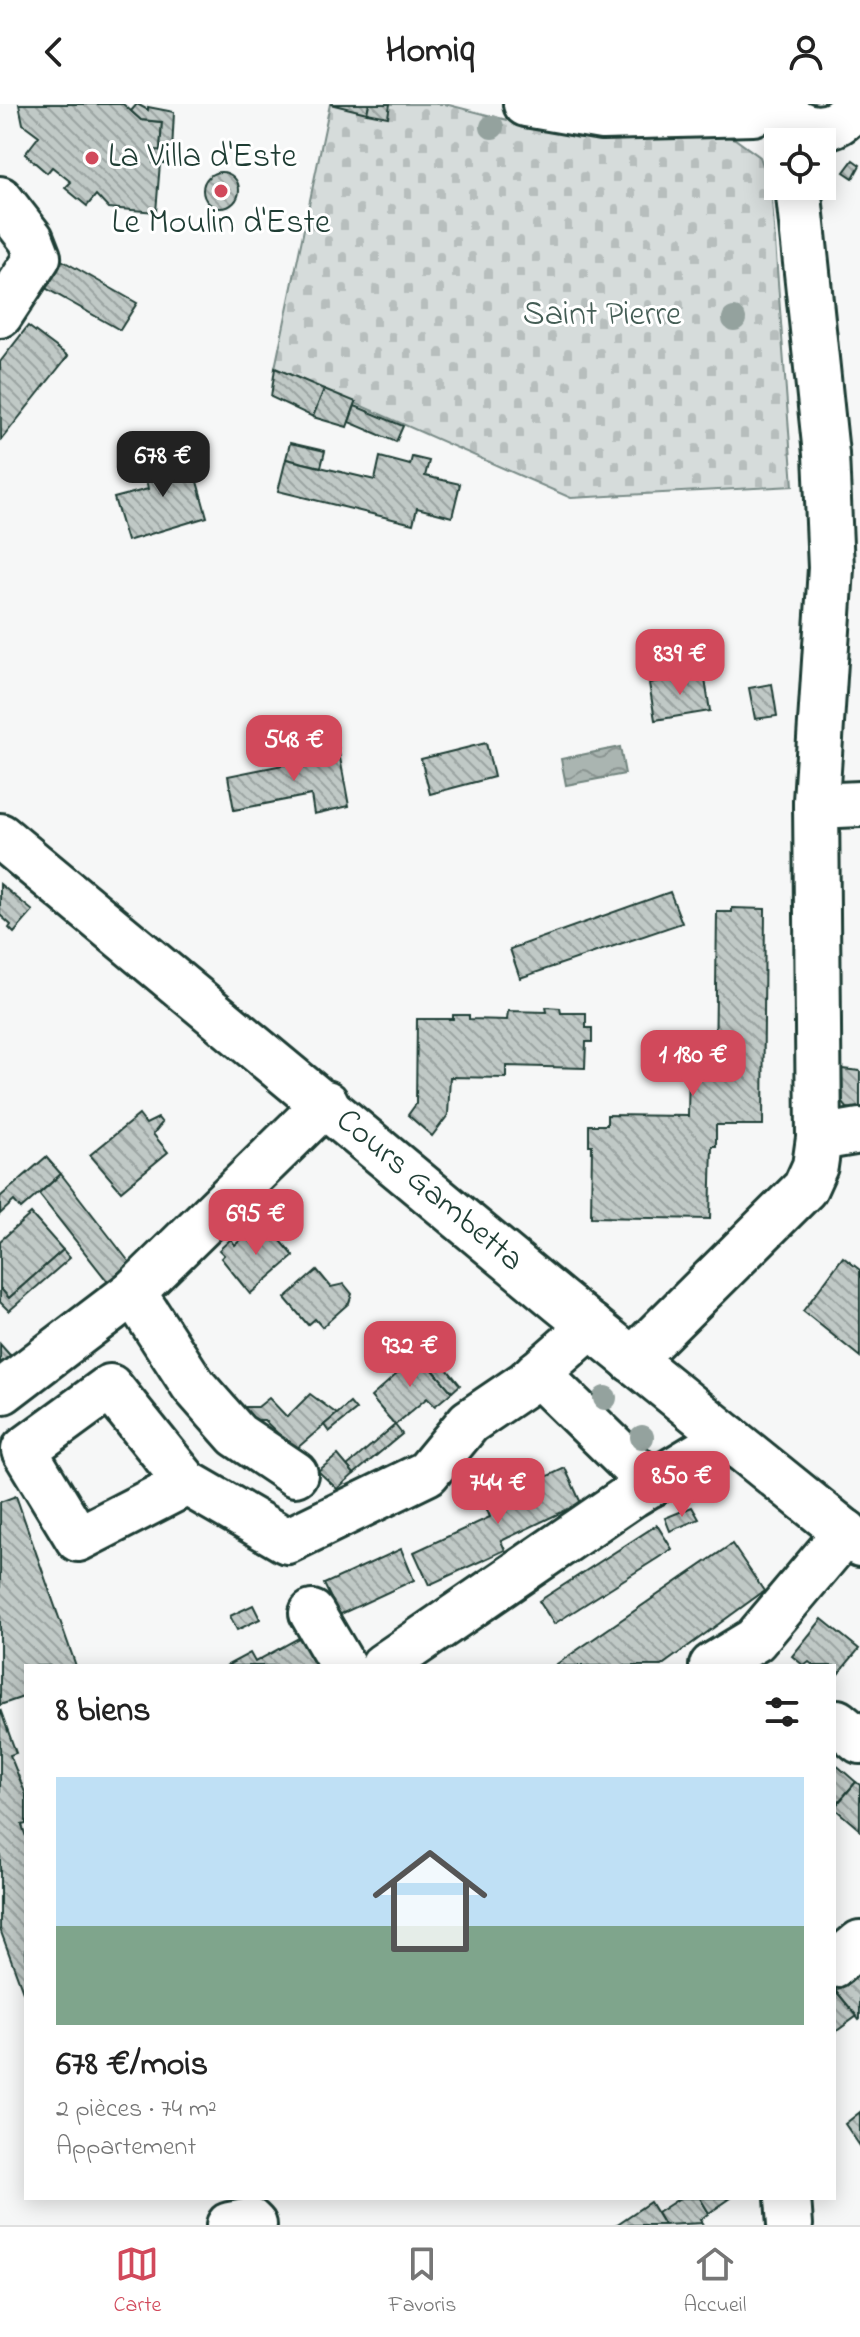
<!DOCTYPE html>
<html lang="fr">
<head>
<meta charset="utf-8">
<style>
  :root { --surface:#fff; --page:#f2f2f2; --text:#222; --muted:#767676; --line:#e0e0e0; --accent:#d1495b }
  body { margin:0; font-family:"Indie Flower",sans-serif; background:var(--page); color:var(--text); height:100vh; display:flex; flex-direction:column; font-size:30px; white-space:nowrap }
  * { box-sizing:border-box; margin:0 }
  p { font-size:26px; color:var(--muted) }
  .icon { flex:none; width:44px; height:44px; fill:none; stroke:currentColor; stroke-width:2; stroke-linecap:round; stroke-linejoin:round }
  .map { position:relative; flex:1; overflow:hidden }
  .details { position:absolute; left:24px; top:1560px; width:812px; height:536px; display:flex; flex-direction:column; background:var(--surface); border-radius:0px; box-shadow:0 4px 20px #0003 }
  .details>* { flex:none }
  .controls { position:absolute; left:764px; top:24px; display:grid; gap:16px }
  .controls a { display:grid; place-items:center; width:72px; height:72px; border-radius:0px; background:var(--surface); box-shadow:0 4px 20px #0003; font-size:40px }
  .price { position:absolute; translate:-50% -68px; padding:0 18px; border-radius:16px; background:var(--accent); color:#fff; font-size:26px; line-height:52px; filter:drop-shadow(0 2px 4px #0008) }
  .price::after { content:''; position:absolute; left:50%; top:48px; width:24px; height:18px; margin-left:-12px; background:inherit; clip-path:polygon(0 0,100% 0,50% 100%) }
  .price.active { background:#222; color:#fff }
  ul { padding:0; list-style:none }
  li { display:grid; align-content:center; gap:16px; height:424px; padding:0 32px }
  li span { display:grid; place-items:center; height:248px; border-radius:0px; color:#555 }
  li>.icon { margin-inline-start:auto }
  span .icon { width:144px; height:144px; fill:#fffc; stroke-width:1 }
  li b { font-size:34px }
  h2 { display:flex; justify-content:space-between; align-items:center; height:96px; padding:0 32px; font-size:34px }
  header { display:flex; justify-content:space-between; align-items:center; height:104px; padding:0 32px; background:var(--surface); font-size:36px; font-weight:700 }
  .tab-bar { display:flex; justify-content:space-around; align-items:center; height:112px; border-top:2px solid var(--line); background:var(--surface); font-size:22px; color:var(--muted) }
  .tab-bar a { display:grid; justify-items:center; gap:4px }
  .tab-bar .active { color:var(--accent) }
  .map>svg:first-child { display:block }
</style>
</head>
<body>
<header><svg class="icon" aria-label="back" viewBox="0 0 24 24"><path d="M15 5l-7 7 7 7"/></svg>Homiq<svg class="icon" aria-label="person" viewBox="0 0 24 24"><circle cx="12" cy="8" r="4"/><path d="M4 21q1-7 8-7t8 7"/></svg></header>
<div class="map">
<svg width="860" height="2121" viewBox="0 0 860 2121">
  <defs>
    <pattern id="cemetery-stones" width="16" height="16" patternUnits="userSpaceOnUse" patternTransform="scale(2)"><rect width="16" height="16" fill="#d6dcdb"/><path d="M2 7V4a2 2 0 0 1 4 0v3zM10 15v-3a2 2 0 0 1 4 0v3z" fill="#b7bebd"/></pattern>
    <pattern id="water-waves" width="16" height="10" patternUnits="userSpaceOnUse" patternTransform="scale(2)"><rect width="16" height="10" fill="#aab5b1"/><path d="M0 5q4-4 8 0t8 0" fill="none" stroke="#8a9491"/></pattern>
    <pattern id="building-back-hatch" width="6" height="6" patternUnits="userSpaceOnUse" patternTransform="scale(2)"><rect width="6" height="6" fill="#c0c9c6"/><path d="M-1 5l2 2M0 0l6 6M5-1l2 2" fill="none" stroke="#9ba4a2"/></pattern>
  </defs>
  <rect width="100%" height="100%" fill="#f6f7f7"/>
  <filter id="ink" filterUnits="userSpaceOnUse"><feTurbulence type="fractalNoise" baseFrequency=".0125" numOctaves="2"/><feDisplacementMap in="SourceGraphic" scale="16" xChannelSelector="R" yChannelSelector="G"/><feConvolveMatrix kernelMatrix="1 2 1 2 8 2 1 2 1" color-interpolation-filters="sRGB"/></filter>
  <g filter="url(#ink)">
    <polygon fill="url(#cemetery-stones)" stroke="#7a8c88" stroke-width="2" points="330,0 445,0 578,34 694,26 720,30 735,35 760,53 771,83 793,382 571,394 275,264"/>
    <polygon fill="url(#water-waves)" stroke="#72857f" stroke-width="2" points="620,643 625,670 566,681 561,655"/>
    <g fill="url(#building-back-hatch)" stroke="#1f3d34" stroke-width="2">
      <polygon points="19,0 123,0 141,16 162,18 160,47 153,46 153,59 160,59 156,108 108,104 96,91 87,102 65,84 71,78 52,63 47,69 25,50 39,32 23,20"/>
      <polygon points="137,0 148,6 148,3 174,8 172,47 160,47 162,18 141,16 131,7"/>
      <polygon points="330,0 369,0 367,9"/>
      <polygon points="369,0 390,0 388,13 367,9"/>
      <polygon points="153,46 167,47 166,59 153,59"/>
      <polygon points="853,56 860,61 853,74 844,68"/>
      <circle cx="221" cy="86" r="18"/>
      <polygon points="58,154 137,199 120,226 42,182"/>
      <polygon points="28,222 68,252 1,336 0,258"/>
      <polygon points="275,264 324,285 313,313 271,293"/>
      <polygon points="324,285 356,298 347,323 313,313"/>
      <polygon points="355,302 403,322 396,338 349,318"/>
      <polygon points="290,339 325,347 321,363 286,355"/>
      <polygon points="189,349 207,413 127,437 114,394 148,385 143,362"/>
      <polygon points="380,353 410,361 412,353 429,357 425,372 460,380 452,413 417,404 413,420 278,387 286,355 375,376"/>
      <polygon points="704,569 710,607 655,616 649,579"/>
      <polygon points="772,580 777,612 755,615 749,584"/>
      <polygon points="486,639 494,673 430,690 421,655"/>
      <polygon points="338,643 349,702 314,710 311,691 234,706 228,672 303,657 302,650"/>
      <polygon points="0,780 33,807 14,829 9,824 11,821 0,811"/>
      <polygon points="670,788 682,819 520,874 510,845"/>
      <polygon points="732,804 765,805 763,1021 716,1021 716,1042 712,1042 710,1115 591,1113 592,1041 589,1041 589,1021 607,1021 607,1011 688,1012 689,961 715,962 717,808 732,808"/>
      <polygon points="546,903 560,904 561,909 586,909 586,924 592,924 592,938 586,938 585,964 506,962 506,974 450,973 448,1011 432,1032 408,1011 416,1000 417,915 453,915 453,911 469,911 469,915 507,916 508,907 547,908"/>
      <polygon points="842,965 860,967 860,1006 847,1004 843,999"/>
      <polygon points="139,1011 146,1020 158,1014 162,1019 153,1030 168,1048 121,1087 90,1051"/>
      <polygon points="46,1053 61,1070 21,1105 14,1097 0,1110 0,1093"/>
      <polygon points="61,1070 130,1159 108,1178 39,1090"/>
      <polygon points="31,1110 63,1146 9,1194 0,1184 0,1137"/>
      <polygon points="263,1116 294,1152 250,1190 221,1154 224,1151 219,1146 231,1135 235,1141"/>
      <polygon points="63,1146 70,1154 9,1207 0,1198 0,1184 9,1194"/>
      <polygon points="843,1153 860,1166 860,1253 803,1207"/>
      <polygon points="317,1166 331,1183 344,1180 352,1190 349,1199 322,1223 315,1215 308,1221 285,1194"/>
      <polygon points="0,1240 16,1258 0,1272"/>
      <polygon points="408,1252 414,1258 422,1253 452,1288 435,1302 427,1294 395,1321 371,1293 398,1269 394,1264"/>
      <polygon points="438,1254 460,1281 452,1288 429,1261"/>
      <polygon points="310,1290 337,1310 295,1346 264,1316 233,1315 224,1303 258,1303 269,1294 287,1313"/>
      <polygon points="350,1299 356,1306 329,1328 324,1321"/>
      <polygon points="395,1321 402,1330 354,1370 347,1362"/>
      <polygon points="338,1351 354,1370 337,1385 318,1367"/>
      <polygon points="565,1364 581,1399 501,1437 505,1446 429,1481 414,1448 490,1413 485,1401"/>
      <polygon points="16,1392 76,1562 26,1562 26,1592 0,1601 0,1398"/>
      <polygon points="692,1403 699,1415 670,1427 665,1414"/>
      <polygon points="657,1421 672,1445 554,1520 539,1497"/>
      <polygon points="732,1440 764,1487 661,1562 554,1562"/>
      <polygon points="401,1445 414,1476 339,1511 324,1480"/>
      <polygon points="253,1501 260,1515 237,1526 230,1512"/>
      <polygon points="822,1515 859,1545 834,1575 834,1562 814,1562 809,1558 804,1562 792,1552"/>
      <polygon points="304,1531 321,1562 226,1562 250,1549 255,1558"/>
      <polygon points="0,1605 16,1649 10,1651 26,1691 26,1720 22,1721 26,1733 26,1896 0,1825"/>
      <polygon points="834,1659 856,1678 834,1703"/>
      <polygon points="856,1678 860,1681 860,1726 834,1704"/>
      <polygon points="860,1865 860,1915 859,1916 835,1885"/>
      <polygon points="834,1885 857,1912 834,1929"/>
      <polygon points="860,2008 860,2042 845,2020"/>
      <polygon points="680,2094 700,2094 709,2109 700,2116 702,2119 664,2121 657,2109"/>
      <polygon points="700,2094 731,2094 709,2109"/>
      <polygon points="650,2098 664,2121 616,2121"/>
    </g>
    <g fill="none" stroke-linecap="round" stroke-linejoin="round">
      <defs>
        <g id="minor">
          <polyline points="526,0 602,13 753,9 774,0"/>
          <polyline points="0,95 31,135 38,153 0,211"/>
          <polyline points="816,702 860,700"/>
          <polyline points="819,1034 860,1027"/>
          <polyline points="133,1188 193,1281 237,1331 295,1370"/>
          <polyline points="537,1269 651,1380"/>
          <polygon points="110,1283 187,1379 78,1435 24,1346"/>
          <polyline points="0,1284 3,1287 133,1188 326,999"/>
          <polyline points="187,1379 287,1437 427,1369 469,1318 525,1280 591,1222"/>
          <polyline points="312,1509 343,1562"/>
          <polyline points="383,1562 632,1391 728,1333"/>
          <polyline points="712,1562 755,1536 846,1428"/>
          <polyline points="837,1618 860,1637"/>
          <polyline points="834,1861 860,1839"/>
          <polyline points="788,2094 790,2121"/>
          <polyline points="229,2121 250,2117 254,2121"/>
        </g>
        <g id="major">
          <path d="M 778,0 C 795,30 839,33 854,0"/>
          <polyline points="0,732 561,1198 860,1440"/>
          <polyline points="632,1256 805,1084 815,1062 819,1034 816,697 831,464 826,350 798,82"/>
        </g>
      </defs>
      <use href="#minor" stroke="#1f3d34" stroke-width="50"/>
      <use href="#major" stroke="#1f3d34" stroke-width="50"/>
      <use href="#minor" stroke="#fff" stroke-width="44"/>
      <use href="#major" stroke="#fff" stroke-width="44"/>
    </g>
    <g fill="#94a29e">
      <circle cx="492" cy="23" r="12"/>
      <circle cx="734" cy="215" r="12"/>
      <circle cx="605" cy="1294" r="12"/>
      <circle cx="642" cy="1333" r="12"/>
    </g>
  </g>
  <g fill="#d1495b" stroke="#fff" stroke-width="3">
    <circle cx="92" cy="54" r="8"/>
    <circle cx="221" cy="87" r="8"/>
  </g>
  <g text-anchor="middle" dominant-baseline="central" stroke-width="6" stroke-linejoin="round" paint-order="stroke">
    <g font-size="34" fill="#1f3d34" stroke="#fff" text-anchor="start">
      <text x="108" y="54">La Villa d'Este</text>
      <text x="221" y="120" text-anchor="middle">Le Moulin d'Este</text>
    </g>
    <g font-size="34" fill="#445d55" stroke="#fff">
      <text x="602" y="212">Saint Pierre</text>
    </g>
    <g font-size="34" fill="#1f3d34" stroke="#fff">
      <text transform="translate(429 1087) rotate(40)">Cours Gambetta</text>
    </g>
  </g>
</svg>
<div class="controls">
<a><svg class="icon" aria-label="locate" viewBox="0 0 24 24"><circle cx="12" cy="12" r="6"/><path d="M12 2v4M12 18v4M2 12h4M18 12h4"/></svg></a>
</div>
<b class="price active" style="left:163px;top:395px">678 €</b>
<b class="price" style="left:680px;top:593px">839 €</b>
<b class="price" style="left:294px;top:679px">548 €</b>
<b class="price" style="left:693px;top:994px">1 180 €</b>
<b class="price" style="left:256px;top:1153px">695 €</b>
<b class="price" style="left:410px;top:1285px">932 €</b>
<b class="price" style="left:682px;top:1415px">850 €</b>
<b class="price" style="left:498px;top:1422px">744 €</b>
<section class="details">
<h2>8 biens<svg class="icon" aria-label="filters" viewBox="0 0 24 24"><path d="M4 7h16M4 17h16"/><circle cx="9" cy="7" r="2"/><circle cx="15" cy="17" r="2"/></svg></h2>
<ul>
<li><span style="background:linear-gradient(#bfe0f5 60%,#7fa58c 0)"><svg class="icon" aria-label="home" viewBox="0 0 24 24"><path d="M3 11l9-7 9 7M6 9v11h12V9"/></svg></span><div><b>678 €/mois</b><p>2 pièces · 74 m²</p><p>Appartement</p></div></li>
</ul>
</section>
</div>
<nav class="tab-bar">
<a class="active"><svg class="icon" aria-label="map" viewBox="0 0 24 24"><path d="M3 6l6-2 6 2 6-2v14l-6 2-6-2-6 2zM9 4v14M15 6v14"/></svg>Carte</a>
<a><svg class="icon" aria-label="saved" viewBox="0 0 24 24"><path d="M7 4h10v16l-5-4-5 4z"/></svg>Favoris</a>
<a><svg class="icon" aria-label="home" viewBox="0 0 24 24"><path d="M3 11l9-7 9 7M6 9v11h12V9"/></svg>Accueil</a>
</nav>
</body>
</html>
